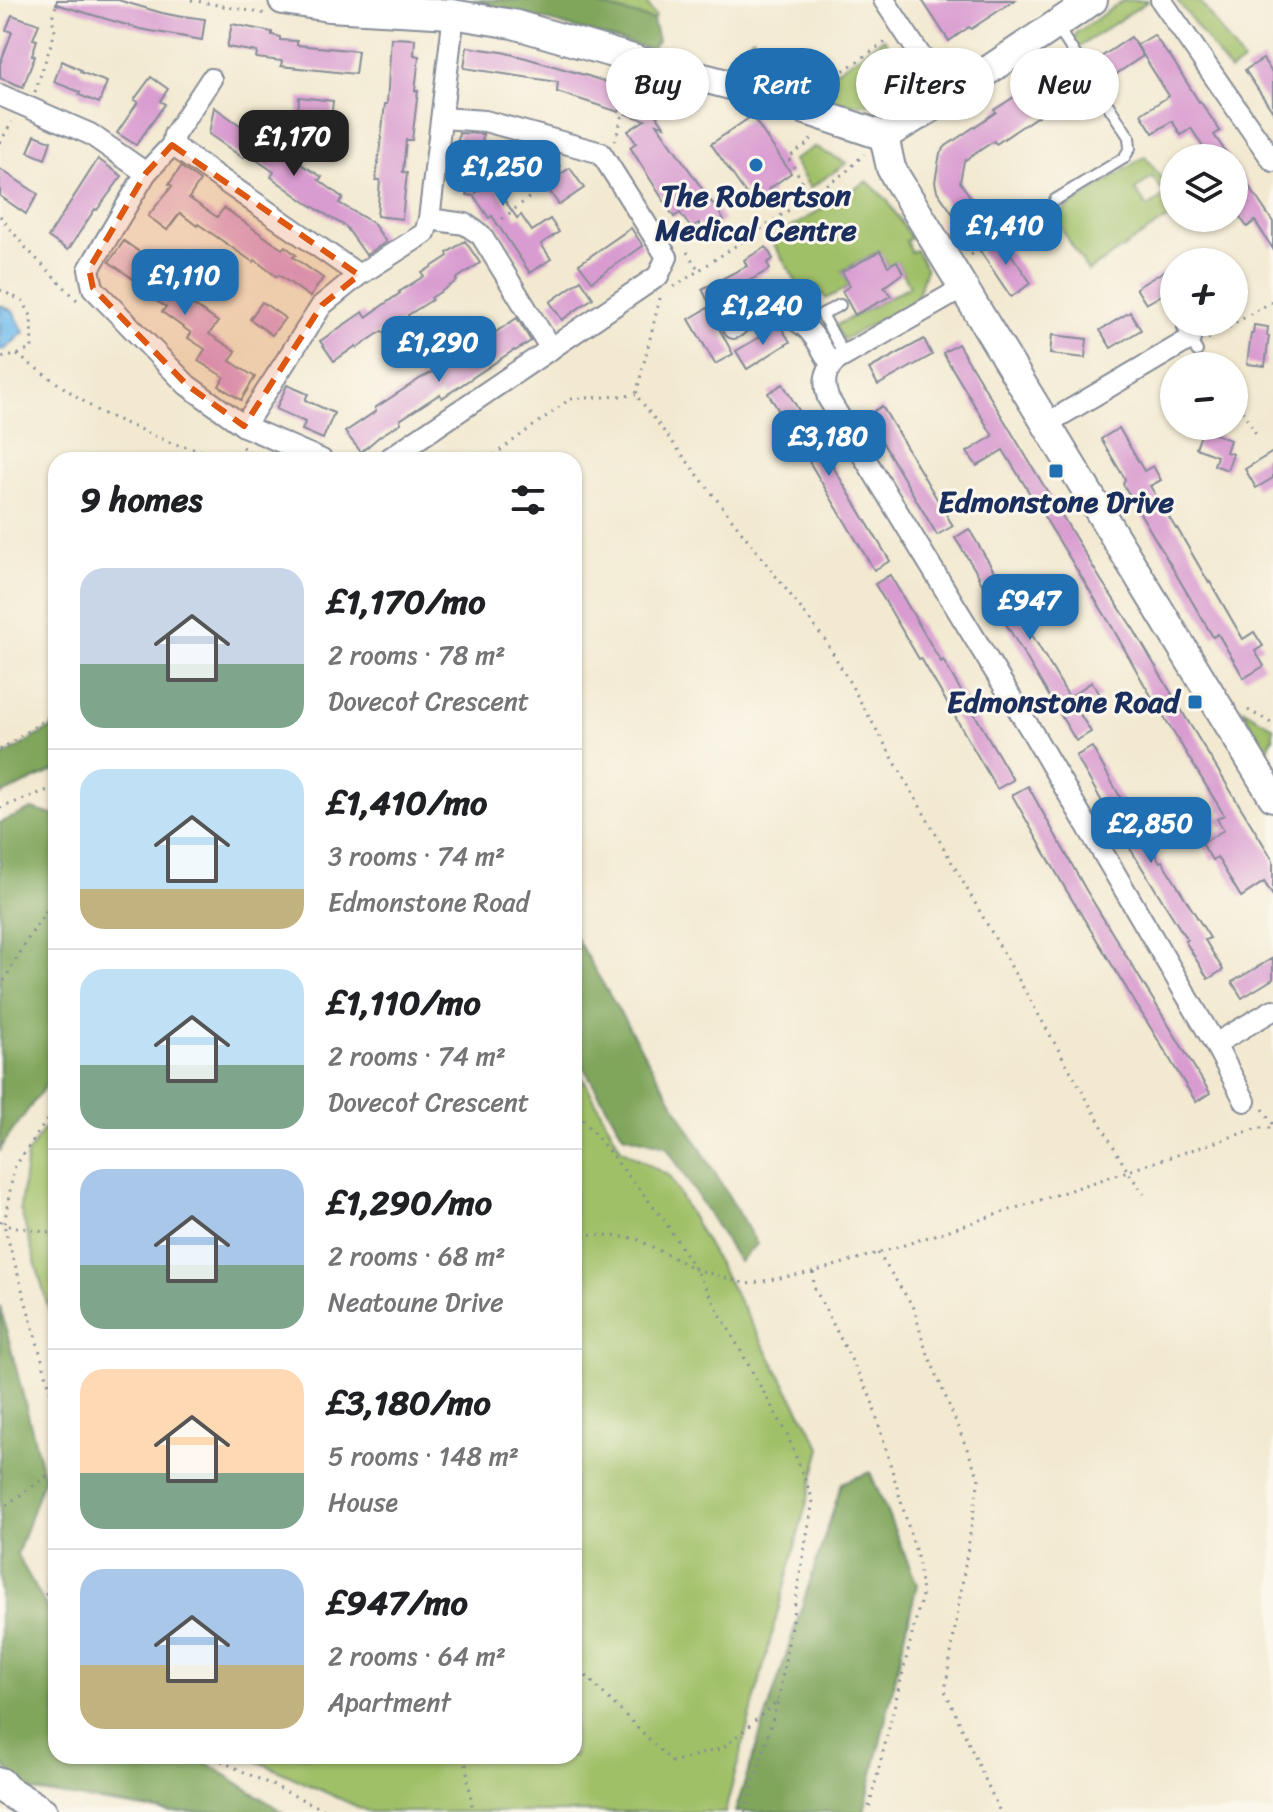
<!DOCTYPE html>
<html lang="en">
<head>
<meta charset="utf-8">
<style>
  :root { --surface:#fff; --page:#f6f6f6; --text:#202124; --muted:#757577; --line:#e0e0e0; --accent:#1f6fb2 }
  body { margin:0; font-family:Sriracha,sans-serif; background:var(--page); color:var(--text); height:100vh; display:flex; flex-direction:column; font-size:30px; white-space:nowrap }
  * { box-sizing:border-box; margin:0 }
  p { font-size:26px; color:var(--muted) }
  .icon { flex:none; width:44px; height:44px; fill:none; stroke:currentColor; stroke-width:2; stroke-linecap:round; stroke-linejoin:round }
  .map { position:relative; flex:1; overflow:hidden }
  .drawer { position:absolute; left:48px; top:452px; width:534px; height:1312px; display:flex; flex-direction:column; background:var(--surface); border-radius:24px; box-shadow:0 2px 6px #0004 }
  .drawer>* { flex:none }
  .guide { position:absolute; left:606px; top:48px; width:546px; height:72px; display:flex; gap:16px }
  .fabs { position:absolute; left:1160px; top:144px; display:grid; gap:16px }
  .fabs a { display:grid; place-items:center; width:88px; height:88px; border-radius:50%; background:var(--surface); box-shadow:0 2px 6px #0004; font-size:40px }
  .price { position:absolute; translate:-50% -68px; padding:0 18px; border-radius:16px; background:var(--accent); color:#fff; font-size:26px; line-height:52px; filter:drop-shadow(0 2px 4px #0008) }
  .price::after { content:''; position:absolute; left:50%; top:48px; width:24px; height:18px; margin-left:-12px; background:inherit; clip-path:polygon(0 0,100% 0,50% 100%) }
  .price.on { background:#222; color:#fff }
  ul { padding:0; list-style:none }
  li { display:flex; align-items:center; gap:24px; height:200px; padding:0 32px }
  li+li { border-top:2px solid var(--line) }
  li span { display:grid; place-items:center; flex:none; width:224px; height:160px; border-radius:24px; color:#555 }
  li>.icon { margin-inline-start:auto }
  span .icon { width:96px; height:96px; fill:#fffc; stroke-width:1 }
  li b { font-size:34px }
  h2 { display:flex; justify-content:space-between; align-items:center; height:96px; padding:0 32px; font-size:34px }
  .pill { padding:0 28px; border-radius:36px; background:var(--surface); box-shadow:0 2px 6px #0004; font-size:28px; line-height:72px }
  .pill.on { background:var(--accent); color:#fff }
  .map>svg:first-child { display:block }
</style>
</head>
<body>
<div class="map">
<svg width="1273" height="1812" viewBox="0 0 1273 1812">
  <rect width="100%" height="100%" fill="#fbf7ec"/>
  <filter id="ink" filterUnits="userSpaceOnUse"><feTurbulence type="fractalNoise" baseFrequency=".0125" numOctaves="2"/><feDisplacementMap in="SourceGraphic" scale="16" xChannelSelector="R" yChannelSelector="G"/><feConvolveMatrix kernelMatrix="1 2 1 2 8 2 1 2 1" color-interpolation-filters="sRGB"/></filter>
  <filter id="wash" filterUnits="userSpaceOnUse"><feTurbulence type="fractalNoise" baseFrequency=".006" numOctaves="4" result="noise"/><feDisplacementMap in="SourceGraphic" scale="32" xChannelSelector="R" yChannelSelector="G"/><feGaussianBlur stdDeviation="1.8" result="paint"/><feColorMatrix in="noise" values="0 0 0 0 0 0 0 0 0 0 0 0 0 0 0 0 0 1.4 0 .05"/><feComposite in="paint" operator="in"/></filter>
  <g filter="url(#wash)">
    <rect width="100%" height="100%" fill="#f2e9d0"/>
    <g fill="#a0c068" stroke="#5e7863" stroke-width="2" fill-rule="evenodd">
      <polygon points="580,0 644,0 656,17 653,20"/>
      <polygon points="1124,0 1148,1 1076,49 1074,44 1076,33"/>
      <polygon points="1177,0 1199,0 1243,62 1230,71"/>
      <path d="M 753,37 L 779,78 L 821,52 L 836,71 L 884,38 L 902,64 L 915,70 C 918,81 915,89 905,95 C 894,102 881,103 869,104 C 825,107 808,92 769,77 C 758,72 746,68 734,64 L 734,54 Z"/>
      <polygon points="814,147 847,163 810,188 793,160"/>
      <path d="M 1145,156 L 1174,196 L 1174,214 L 1088,271 L 1054,217 ZM 1152,177 L 1166,195 L 1148,207 L 1135,190 Z"/>
      <polygon points="867,181 887,200 911,238 906,241 911,252 916,250 926,268 917,299 843,340 835,326 910,286 897,262 888,266 879,251 842,271 850,286 826,299 818,286 804,294 771,240"/>
      <polygon points="1242,709 1273,727 1273,738 1266,751"/>
      <polygon points="574,1061 621,1149 669,1176 821,1448 725,1812 369,1812 246,1756 574,1756"/>
      <polygon points="56,1110 56,1335 20,1208 27,1155"/>
    </g>
    <g fill="#80a65c" stroke="#4e6a5d" stroke-width="2">
      <polygon points="472,0 580,0 653,20 658,41 651,49"/>
      <polygon points="56,725 56,770 0,795 0,758"/>
      <polygon points="32,809 56,816 56,1071 1,1147 0,1152 0,823"/>
      <polygon points="574,935 757,1244 739,1262 666,1146 623,1135 574,1051"/>
      <polygon points="0,1306 44,1477 17,1555 56,1624 56,1756 196,1756 283,1812 171,1812 26,1790 0,1761"/>
      <polygon points="870,1472 917,1584 864,1812 735,1812 842,1483"/>
    </g>
    <polygon fill="#73bdec" stroke="#4776a5" stroke-width="2" points="0,305 13,311 24,332 4,350 0,349"/>
    <g id="blocks">
      <g fill="#d99cd0">
        <polygon points="57,0 118,0 162,13 182,17 182,16 205,19 202,40 140,29 56,4"/>
        <polygon points="922,0 1015,0 971,29 969,27 949,41"/>
        <polygon points="12,15 39,24 33,39 37,40 32,55 35,56 23,87 0,78 0,64 12,32 6,30"/>
        <polygon points="232,24 272,32 272,35 280,37 280,40 297,41 297,45 358,51 355,74 281,66 282,61 256,58 257,52 227,47"/>
        <polygon points="1154,35 1168,55 1169,54 1199,102 1200,101 1220,131 1214,135 1230,158 1210,158 1191,128 1181,135 1172,121 1153,133 1141,114 1169,96 1137,45"/>
        <polygon points="1131,37 1143,56 1113,76 1101,57"/>
        <polygon points="391,38 415,39 414,55 419,56 415,91 418,91 412,140 406,140 403,172 407,173 402,219 377,216 380,180 376,180 385,104 387,104"/>
        <polygon points="467,47 502,52 526,58 588,76 627,89 619,112 557,92 558,82 464,68"/>
        <polygon points="1263,59 1273,74 1273,112 1245,70"/>
        <polygon points="62,61 81,70 80,72 107,82 99,103 79,95 80,92 54,82"/>
        <polygon points="1068,62 1081,83 1076,87 1078,89 996,144 994,141 964,161 960,182 984,216 964,230 937,191 935,182 940,153 946,146 996,112 994,110"/>
        <polygon points="151,77 168,89 160,101 165,104 136,145 117,133 138,102 134,100"/>
        <polygon points="299,97 333,101 331,119 298,115"/>
        <polygon points="646,100 664,126 657,124 724,220 705,233 699,223 691,228 680,213 674,217 630,147 636,143 628,131 645,120 626,114"/>
        <polygon points="214,107 244,128 247,125 272,141 302,163 301,164 322,177 319,180 343,198 339,203 373,223 386,242 366,255 346,227 304,201 271,177 274,172 248,154 243,158 209,134"/>
        <polygon points="752,116 791,173 769,189 772,193 754,205 711,144"/>
        <polygon points="459,133 483,134 476,193 492,182 517,218 521,215 532,231 550,219 559,232 541,244 551,259 530,273 492,216 489,218 474,196 467,195 466,164 455,163"/>
        <polygon points="35,135 51,141 45,159 28,152"/>
        <polygon points="98,159 122,176 97,210 95,209 68,250 48,237"/>
        <polygon points="1234,164 1273,222 1273,249 1255,221 1247,227 1234,208"/>
        <polygon points="181,167 200,181 189,198 217,217 224,208 230,212 282,249 285,246 296,255 293,257 323,278 310,297 279,275 277,277 255,260 253,262 198,224 197,226 180,213 167,230 148,216 172,186 169,184"/>
        <polygon points="570,168 584,188 559,205 545,184"/>
        <polygon points="0,169 38,194 26,214 0,196"/>
        <polygon points="631,228 643,246 592,281 579,264"/>
        <polygon points="1000,238 1031,283 1011,297 980,251"/>
        <polygon points="124,241 166,271 163,276 193,297 189,302 218,322 209,334 236,351 230,361 255,377 241,400 219,386 224,377 198,361 205,349 188,338 191,333 162,312 166,307 153,299 156,295 109,262"/>
        <polygon points="465,241 480,263 456,279 457,281 431,298 432,300 408,315 409,317 384,333 382,331 357,348 356,346 334,361 320,341 363,312 366,317 400,293 399,292 424,276 422,273 448,256 447,253"/>
        <polygon points="766,247 773,259 767,263 770,269 747,282 750,286 711,307 702,289 747,266 744,260"/>
        <polygon points="880,251 888,266 897,261 903,273 884,287 891,296 855,315 842,291 850,286 842,272"/>
        <polygon points="1166,270 1174,283 1174,288 1146,304 1136,288"/>
        <polygon points="581,280 593,298 562,320 550,302"/>
        <polygon points="262,302 285,318 272,335 250,319"/>
        <polygon points="708,308 733,354 715,364 689,319"/>
        <polygon points="1130,312 1141,330 1111,348 1100,330"/>
        <polygon points="517,318 531,341 515,351 514,350 442,398 440,394 400,420 401,423 380,436 361,452 345,432 376,411 375,408 421,378 443,367"/>
        <polygon points="1254,325 1268,327 1267,336 1269,336 1265,366 1247,364 1251,334 1253,334"/>
        <polygon points="778,326 781,327 790,342 747,369 736,351"/>
        <polygon points="1052,335 1087,339 1085,358 1050,354"/>
        <polygon points="924,339 932,355 878,385 869,369"/>
        <polygon points="958,344 1101,580 1134,630 1186,718 1273,860 1273,896 1264,882 1241,897 1217,857 1212,860 1202,843 1224,830 1217,819 1224,815 1144,684 1111,625 1003,450 977,466 967,452 993,436 943,353"/>
        <polygon points="783,384 890,561 874,570 768,393"/>
        <polygon points="287,385 308,394 305,400 334,413 323,439 302,430 305,422 276,409"/>
        <polygon points="882,406 953,526 937,535 867,416"/>
        <polygon points="1119,428 1144,471 1153,466 1161,480 1150,486 1176,529 1177,528 1209,583 1210,582 1243,639 1254,632 1263,646 1255,651 1264,666 1244,678 1218,634 1213,637 1123,484 1125,479 1101,439"/>
        <polygon points="1203,429 1230,440 1226,452 1233,454 1227,470 1214,465 1217,456 1196,448"/>
        <polygon points="1273,452 1273,478 1256,488 1245,469"/>
        <polygon points="969,529 1069,697 1092,682 1101,696 1078,711 1091,732 1076,741 978,577 979,576 955,538"/>
        <polygon points="890,575 941,662 943,660 1013,780 997,789 921,658 919,659 875,584"/>
        <polygon points="1092,747 1132,818 1160,862 1162,861 1210,938 1205,940 1223,970 1208,979 1185,941 1187,940 1113,821 1076,756"/>
        <polygon points="1028,786 1086,890 1210,1093 1196,1102 1065,888 1012,795"/>
        <polygon points="1273,958 1273,979 1242,998 1232,982"/>
      </g>
    </g>
  </g>
  <g filter="url(#ink)">
    <use href="#blocks" fill-opacity="0" stroke="#868c97" stroke-width="2"/>
    <g fill="none" stroke-linecap="round" stroke-linejoin="round">
      <defs>
        <g id="lane">
          <polyline points="1055,200 1124,158 1130,148 1129,137 1057,27"/>
          <polyline points="840,305 822,314 844,355"/>
          <polyline points="1183,328 1197,351"/>
        </g>
        <g id="street">
          <polyline points="884,0 926,64 944,100"/>
          <polyline points="1161,0 1273,161"/>
          <polyline points="211,79 174,135 172,145 146,173 89,269 93,288 187,385 244,426 322,460"/>
          <polyline points="0,95 90,134 146,173"/>
          <polyline points="172,145 359,275"/>
          <polyline points="429,219 465,224 481,235 551,349"/>
          <path d="M 963,288 L 837,360 C 824,371 823,383 828,398 L 1032,732 L 1215,1044 L 1245,1101"/>
          <path d="M 734,328 L 741,322 L 774,310 C 810,324 813,333 831,365"/>
          <polyline points="1046,424 1190,339"/>
          <polyline points="244,426 322,305 359,275 425,233 429,219 452,30 452,14"/>
          <polyline points="387,460 658,276 667,257 601,153 485,121 442,118"/>
          <polyline points="1215,1044 1273,1010"/>
        </g>
        <g id="secondary">
          <polyline points="283,0 329,7 452,14 513,24 643,62 734,86 884,136 944,100 1093,0"/>
          <polyline points="884,136 891,168 896,177 1273,797"/>
        </g>
        <polyline id="primary" points="0,1783 6,1790 42,1812"/>
      </defs>
      <use href="#lane" stroke="#868c97" stroke-width="14"/>
      <use href="#street" stroke="#868c97" stroke-width="24"/>
      <use href="#secondary" stroke="#868c97" stroke-width="32"/>
      <use href="#primary" stroke="#868c97" stroke-width="34"/>
      <g stroke="#868c97" stroke-width="3" stroke-dasharray="2 6" stroke-linecap="butt">
        <polyline points="191,0 266,14"/>
        <polyline points="837,75 887,41"/>
        <polyline points="35,92 55,32 52,17 58,0"/>
        <polyline points="615,141 632,83"/>
        <polyline points="0,143 12,122"/>
        <polyline points="811,195 788,158 810,142 812,137"/>
        <polyline points="0,216 24,246 78,301"/>
        <polyline points="496,224 531,196 535,182 563,164"/>
        <polyline points="687,252 698,269"/>
        <polyline points="971,255 1041,206"/>
        <polyline points="674,287 846,172 864,154"/>
        <polyline points="0,290 23,301 31,316 32,348 17,355 0,358"/>
        <polyline points="660,298 636,395 826,641 1128,1172 1144,1194"/>
        <polyline points="1208,339 1273,301"/>
        <polyline points="17,355 99,412 171,443 240,460"/>
        <polyline points="1210,357 1215,366"/>
        <polyline points="1234,397 1258,437"/>
        <polyline points="242,447 264,460"/>
        <polyline points="487,460 570,399 636,395"/>
        <polyline points="1248,710 1273,724"/>
        <polyline points="0,750 56,712"/>
        <polyline points="0,808 56,787"/>
        <polyline points="0,988 29,937 56,897"/>
        <polyline points="574,1106 581,1117 664,1220 695,1269 787,1434 813,1500 778,1701 723,1748 672,1762 574,1664"/>
        <polyline points="56,1107 14,1168 4,1225 56,1234"/>
        <polyline points="1263,1109 1273,1124"/>
        <polyline points="0,1221 4,1225 56,1409"/>
        <polyline points="574,1233 635,1238 695,1269 747,1284 813,1272 895,1248 1258,1128 1273,1128"/>
        <polyline points="878,1253 914,1308 923,1342 979,1478 945,1691 1000,1812"/>
        <polyline points="813,1272 814,1287 871,1398 919,1563 922,1595 868,1812"/>
        <polyline points="0,1510 56,1469"/>
        <polyline points="56,1537 46,1594 56,1610"/>
        <polyline points="215,1756 223,1762 329,1812"/>
        <polyline points="467,1756 466,1766 473,1812"/>
        <polyline points="745,1812 778,1701"/>
      </g>
      <use href="#lane" stroke="#fff" stroke-width="10"/>
      <use href="#street" stroke="#fff" stroke-width="20"/>
      <use href="#secondary" stroke="#fff" stroke-width="28"/>
      <use href="#primary" stroke="#fff" stroke-width="30"/>
    </g>
  </g>
  <path fill="#de5710" fill-opacity="0.2" stroke="#de5710" stroke-width="6" stroke-dasharray="16 10" stroke-linejoin="round" d="M 172,145 L 359,275 L 322,305 L 244,426 L 187,385 L 93,288 L 89,269 L 146,173 Z"/>
  <g fill="#1f6fb2" stroke="#fbf7ec" stroke-width="3">
    <circle cx="756" cy="165" r="8"/>
    <rect x="1048" y="463" width="16" height="16" rx="4"/>
    <rect x="1187" y="694" width="16" height="16" rx="4"/>
  </g>
  <g text-anchor="middle" dominant-baseline="central" stroke-width="6" stroke-linejoin="round" paint-order="stroke">
    <g font-size="30" font-weight="bold" fill="#1b2f5e" stroke="#fbf7ec">
      <text x="756" y="196">The Robertson<tspan x="756" dy="34">Medical Centre</tspan></text>
      <text x="1056" y="502">Edmonstone Drive</text>
      <text x="1179" y="702" text-anchor="end">Edmonstone Road</text>
    </g>
  </g>
</svg>
<div class="fabs">
<a><svg class="icon" aria-label="layers" viewBox="0 0 24 24"><path d="M12 4l9 5-9 5-9-5zM3 14l9 5 9-5"/></svg></a>
<a>+</a>
<a>−</a>
</div>
<b class="price on" style="left:294px;top:178px">£1,170</b>
<b class="price" style="left:503px;top:208px">£1,250</b>
<b class="price" style="left:1006px;top:267px">£1,410</b>
<b class="price" style="left:185px;top:317px">£1,110</b>
<b class="price" style="left:763px;top:347px">£1,240</b>
<b class="price" style="left:439px;top:384px">£1,290</b>
<b class="price" style="left:829px;top:478px">£3,180</b>
<b class="price" style="left:1030px;top:642px">£947</b>
<b class="price" style="left:1151px;top:865px">£2,850</b>
<div class="guide">
<a class="pill">Buy</a>
<a class="pill on">Rent</a>
<a class="pill">Filters</a>
<a class="pill">New</a>
</div>
<section class="drawer">
<h2>9 homes<svg class="icon" aria-label="filters" viewBox="0 0 24 24"><path d="M4 7h16M4 17h16"/><circle cx="9" cy="7" r="2"/><circle cx="15" cy="17" r="2"/></svg></h2>
<ul>
<li><span style="background:linear-gradient(#c9d6e8 60%,#7fa58c 0)"><svg class="icon" aria-label="home" viewBox="0 0 24 24"><path d="M3 11l9-7 9 7M6 9v11h12V9"/></svg></span><div><b>£1,170/mo</b><p>2 rooms · 78 m²</p><p>Dovecot Crescent</p></div></li>
<li><span style="background:linear-gradient(#bfe0f5 75%,#c2b280 0)"><svg class="icon" aria-label="home" viewBox="0 0 24 24"><path d="M3 11l9-7 9 7M6 9v11h12V9"/></svg></span><div><b>£1,410/mo</b><p>3 rooms · 74 m²</p><p>Edmonstone Road</p></div></li>
<li><span style="background:linear-gradient(#bfe0f5 60%,#7fa58c 0)"><svg class="icon" aria-label="home" viewBox="0 0 24 24"><path d="M3 11l9-7 9 7M6 9v11h12V9"/></svg></span><div><b>£1,110/mo</b><p>2 rooms · 74 m²</p><p>Dovecot Crescent</p></div></li>
<li><span style="background:linear-gradient(#a9c7e8 60%,#7fa58c 0)"><svg class="icon" aria-label="home" viewBox="0 0 24 24"><path d="M3 11l9-7 9 7M6 9v11h12V9"/></svg></span><div><b>£1,290/mo</b><p>2 rooms · 68 m²</p><p>Neatoune Drive</p></div></li>
<li><span style="background:linear-gradient(#ffd9b3 65%,#7fa58c 0)"><svg class="icon" aria-label="home" viewBox="0 0 24 24"><path d="M3 11l9-7 9 7M6 9v11h12V9"/></svg></span><div><b>£3,180/mo</b><p>5 rooms · 148 m²</p><p>House</p></div></li>
<li><span style="background:linear-gradient(#a9c7e8 60%,#c2b280 0)"><svg class="icon" aria-label="home" viewBox="0 0 24 24"><path d="M3 11l9-7 9 7M6 9v11h12V9"/></svg></span><div><b>£947/mo</b><p>2 rooms · 64 m²</p><p>Apartment</p></div></li>
</ul>
</section>
</div>
</body>
</html>
